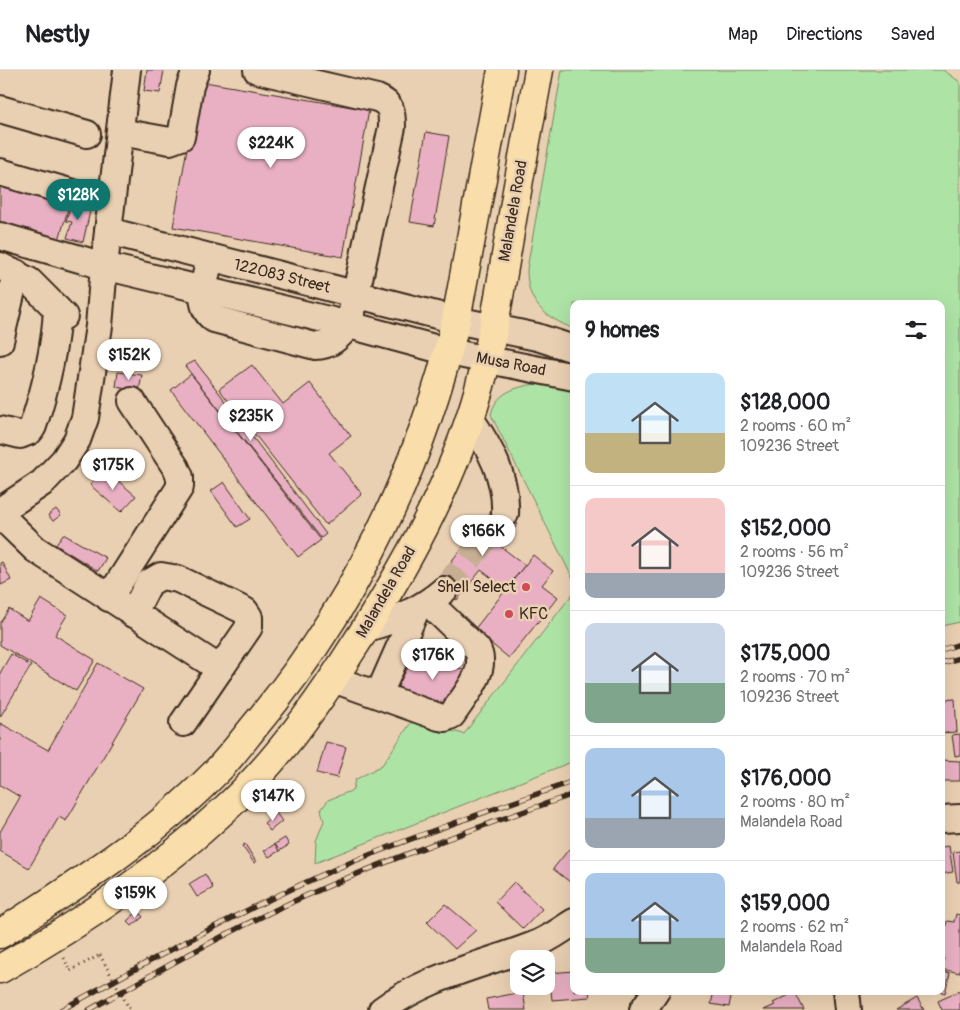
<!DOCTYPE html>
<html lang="en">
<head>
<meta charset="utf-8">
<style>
  :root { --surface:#fff; --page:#f6f6f6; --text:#202124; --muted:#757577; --line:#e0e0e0; --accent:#0f766e }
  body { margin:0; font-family:Pangolin,sans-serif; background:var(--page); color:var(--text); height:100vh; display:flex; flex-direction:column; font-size:19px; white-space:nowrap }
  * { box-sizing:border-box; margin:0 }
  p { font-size:16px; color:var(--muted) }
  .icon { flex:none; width:28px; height:28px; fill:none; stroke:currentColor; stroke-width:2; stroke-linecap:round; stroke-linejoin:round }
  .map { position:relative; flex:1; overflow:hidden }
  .drawer { position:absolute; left:570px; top:230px; width:375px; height:695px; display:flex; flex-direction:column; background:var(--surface); border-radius:10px; box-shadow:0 5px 20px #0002 }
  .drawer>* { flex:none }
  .buttons { position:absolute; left:510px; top:880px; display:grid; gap:10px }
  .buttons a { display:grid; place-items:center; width:45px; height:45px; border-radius:10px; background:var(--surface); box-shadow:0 5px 20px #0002; font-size:25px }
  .price { position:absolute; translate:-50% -42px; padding:0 11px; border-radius:18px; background:#fff; color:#222; font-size:16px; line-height:32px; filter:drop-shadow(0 1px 2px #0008) }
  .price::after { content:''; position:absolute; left:50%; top:30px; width:15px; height:11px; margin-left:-8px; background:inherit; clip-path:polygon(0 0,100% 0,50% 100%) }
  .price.on { background:var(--accent); color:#fff }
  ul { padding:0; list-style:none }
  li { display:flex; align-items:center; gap:15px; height:125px; padding:0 15px }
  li+li { border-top:1px solid var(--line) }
  li span { display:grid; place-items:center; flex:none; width:140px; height:100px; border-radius:10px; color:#555 }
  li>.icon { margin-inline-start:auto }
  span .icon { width:60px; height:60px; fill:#fffc; stroke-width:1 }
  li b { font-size:21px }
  h2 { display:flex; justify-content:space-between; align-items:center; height:60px; padding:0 15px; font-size:21px }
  header { display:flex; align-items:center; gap:30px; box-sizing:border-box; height:70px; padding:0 25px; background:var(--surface); border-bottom:1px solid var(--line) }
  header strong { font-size:24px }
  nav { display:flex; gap:28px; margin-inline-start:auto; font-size:18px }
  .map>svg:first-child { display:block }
</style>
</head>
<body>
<header>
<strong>Nestly</strong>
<nav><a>Map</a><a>Directions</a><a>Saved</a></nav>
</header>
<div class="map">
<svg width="960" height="940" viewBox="0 0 960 940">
  <rect width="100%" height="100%" fill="#ead0b2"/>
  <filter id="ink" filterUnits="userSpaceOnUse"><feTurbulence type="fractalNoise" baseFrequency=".02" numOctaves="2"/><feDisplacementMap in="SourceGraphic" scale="10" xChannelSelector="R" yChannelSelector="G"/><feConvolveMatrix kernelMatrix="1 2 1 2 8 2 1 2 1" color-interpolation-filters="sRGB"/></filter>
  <g filter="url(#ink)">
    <g fill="#aee3a6" stroke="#748662">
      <path d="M 562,0 L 943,0 L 960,12 L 960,552 L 941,556 L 941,234 L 574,234 L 574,259 C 544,246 527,234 527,199 Z"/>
      <path d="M 536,314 L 574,320 L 574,511 L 491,345 C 495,323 515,317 536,314 Z"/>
      <polygon points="574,522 574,691 315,793 316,771 324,751 321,740 328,730 353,720 355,710 382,695 412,651 464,664"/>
    </g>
    <g fill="#e9b0c3" stroke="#3b2a1e">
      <polygon points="147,0 164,0 160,23 144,21"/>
      <polygon points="199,11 369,40 343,187 173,157"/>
      <polygon points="426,62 449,66 434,156 410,152"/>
      <polygon points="0,112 70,132 59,170 0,153"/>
      <polygon points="72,131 91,137 83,172 67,168 72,152 66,151"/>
      <polygon points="195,291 326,464 321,468 185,296"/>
      <polygon points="252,295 283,334 310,313 351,366 329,383 362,424 326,455 219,319"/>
      <polygon points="118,302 142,305 139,321 116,317"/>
      <polygon points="191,304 321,470 298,487 171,320"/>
      <polygon points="104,399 136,426 121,442 90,415"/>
      <polygon points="224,412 250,449 237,457 211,421"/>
      <polygon points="495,436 518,454 500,476 525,495 506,519 481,500 457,530 435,512"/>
      <polygon points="56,439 61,445 53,451 48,445"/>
      <polygon points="63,464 106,488 98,501 56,475"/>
      <polygon points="533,485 553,501 542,515 558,527 509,588 474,560"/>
      <polygon points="2,492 11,510 1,515 0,493"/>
      <polygon points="41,529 67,545 55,565 95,590 76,621 0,575 0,553 9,539 28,551"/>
      <polygon points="420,576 470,604 447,645 397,617"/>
      <polygon points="11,584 31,596 0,647 0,603"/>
      <polygon points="98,593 143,619 66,751 59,747 29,798 0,781 0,762 20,727 0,715 0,653 48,680"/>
      <polygon points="955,629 957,662 941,663 941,630"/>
      <polygon points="960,664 960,685 955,686 952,665"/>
      <polygon points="326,672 346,677 337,708 317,703"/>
      <polygon points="941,690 960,691 960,711 941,711"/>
      <polygon points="276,743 282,751 270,761 264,753"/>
      <polygon points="285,768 289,775 279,781 275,774"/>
      <polygon points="245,774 256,792 254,793 242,776"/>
      <polygon points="275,774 279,781 269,787 264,781"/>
      <polygon points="949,776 953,802 941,804 941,777"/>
      <polygon points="569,779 574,782 574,815 553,799"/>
      <polygon points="960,781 960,812 957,812 953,782"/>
      <polygon points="205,804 213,818 197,827 189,814"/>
      <polygon points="514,812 542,839 523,859 495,832"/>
      <polygon points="445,834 476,860 455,879 427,852"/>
      <polygon points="138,841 143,847 132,856 127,851"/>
      <polygon points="956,844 960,845 960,903 941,899 944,888 941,887 941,876 947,851 954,852"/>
      <polygon points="574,901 574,921 589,921 590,927 552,930 549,903"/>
      <polygon points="941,901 950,903 945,923 939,921 941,921"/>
      <polygon points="714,921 732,921 729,937 711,934"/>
      <polygon points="960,921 960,940 942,940 938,931"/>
      <polygon points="523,922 526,940 488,940 486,929"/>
      <polygon points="795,922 804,940 764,940 775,935 773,933"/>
      <polygon points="917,928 924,940 896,940"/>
    </g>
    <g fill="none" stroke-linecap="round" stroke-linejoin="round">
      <polyline stroke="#c7af94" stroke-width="26" stroke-dasharray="26 13" stroke-linecap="butt" points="444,520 505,444"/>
      <defs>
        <g id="minor">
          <polyline points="0,39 87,64"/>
          <polyline points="120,62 170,71 181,67 190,16 196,0"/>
          <polyline points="0,102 73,123"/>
          <polyline points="108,161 456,250 537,267 574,279"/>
          <polyline points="0,166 104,196 349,255 449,282 574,307"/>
          <path d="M 210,188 C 206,208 195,235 214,249 L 315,276 C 331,276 339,266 349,255 L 392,57 C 392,42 392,34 377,28 L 257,0"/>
          <polyline points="0,196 29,211 64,246"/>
          <polyline points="0,271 16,203"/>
          <path d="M 470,348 C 490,378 507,408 505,444"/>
          <path d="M 0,360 L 20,365 L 30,361 L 33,356 C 46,317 55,280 57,239"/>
          <polyline points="0,441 42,413 64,390 77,370 85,348 99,256 104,196 127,0"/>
          <polyline points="0,445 35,479 220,599 183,653"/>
          <polyline points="109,528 180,417 180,407 176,398 132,331"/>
          <polyline points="133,544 149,513 161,506 178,509 245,541 249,547 249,557 220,599"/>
          <path d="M 367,558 C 396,550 421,540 444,520"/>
          <path d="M 333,609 L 439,647 L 445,648 L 452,645 C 463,627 489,601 477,579 L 429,533"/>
          <polyline points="379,624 416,540"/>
          <polyline points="941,749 960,748"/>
          <polyline points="846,921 848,940"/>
          <path d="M 382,940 C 429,905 481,896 534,875 C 548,870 561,860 574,852"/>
          <polyline points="643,940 656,921"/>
        </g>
        <g id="major">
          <path d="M 0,864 C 75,816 152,767 215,703 C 229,689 241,673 253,658 C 354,538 419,402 456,250 L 502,0"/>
          <path d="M 0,899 C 80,854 157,803 224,740 C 274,695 315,638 351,581 C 404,500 453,413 479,319 C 493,270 500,219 509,168 C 518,112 529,56 539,0"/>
        </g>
      </defs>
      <use href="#minor" stroke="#3b2a1e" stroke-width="30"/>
      <use href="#major" stroke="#3b2a1e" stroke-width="31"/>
      <polyline stroke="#3b2a1e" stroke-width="3" stroke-dasharray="1 4" stroke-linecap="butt" points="64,888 70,901 100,885"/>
      <use href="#minor" stroke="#ead0b2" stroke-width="26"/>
      <use href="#major" stroke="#f9deab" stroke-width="28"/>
      <defs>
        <g id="rail">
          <polyline points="941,580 960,574"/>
          <polyline points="941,593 960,588"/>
          <path d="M 61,940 C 156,887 247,837 347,794 C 421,763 498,738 574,711"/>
          <path d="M 89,940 C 155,903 221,865 290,833 C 382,791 478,757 574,724"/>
        </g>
      </defs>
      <use href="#rail" stroke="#3b2a1e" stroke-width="5.5"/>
      <use href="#rail" stroke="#ead0b2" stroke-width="4" stroke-dasharray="11" stroke-linecap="butt"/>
      <polyline stroke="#3b2a1e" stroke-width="3" stroke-dasharray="1 4" stroke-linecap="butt" points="100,885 130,940"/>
    </g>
  </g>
  <g fill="#d1495b" stroke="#ead0b2" stroke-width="2">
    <circle cx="526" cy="517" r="5"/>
    <circle cx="509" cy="544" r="5"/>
  </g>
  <g text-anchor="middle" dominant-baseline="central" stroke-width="5" stroke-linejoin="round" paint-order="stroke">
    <g font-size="16" fill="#3b2a1e" stroke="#ead0b2">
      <text transform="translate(513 141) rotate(-80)">Malandela Road</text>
      <text transform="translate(282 206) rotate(14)">122083 Street</text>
      <text transform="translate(511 294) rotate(11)">Musa Road</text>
      <text transform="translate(386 522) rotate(-60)">Malandela Road</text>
    </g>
    <g font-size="16" fill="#3b2a1e" stroke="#ead0b2" text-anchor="end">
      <text x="516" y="517">Shell Select</text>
      <text x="519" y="544" text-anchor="start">KFC</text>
    </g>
  </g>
</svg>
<div class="buttons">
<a><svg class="icon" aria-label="layers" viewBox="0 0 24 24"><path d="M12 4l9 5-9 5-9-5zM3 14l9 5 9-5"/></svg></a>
</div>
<b class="price" style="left:271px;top:99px">$224K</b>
<b class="price on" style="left:78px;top:151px">$128K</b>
<b class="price" style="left:129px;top:311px">$152K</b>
<b class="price" style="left:251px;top:372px">$235K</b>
<b class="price" style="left:113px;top:421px">$175K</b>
<b class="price" style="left:483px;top:487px">$166K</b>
<b class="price" style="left:433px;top:611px">$176K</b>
<b class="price" style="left:273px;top:752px">$147K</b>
<b class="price" style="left:135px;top:849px">$159K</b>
<section class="drawer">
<h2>9 homes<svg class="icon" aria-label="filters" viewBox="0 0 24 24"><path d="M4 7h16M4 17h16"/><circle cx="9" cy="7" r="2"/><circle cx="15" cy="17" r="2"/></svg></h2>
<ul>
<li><span style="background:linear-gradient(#bfe0f5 60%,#c2b280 0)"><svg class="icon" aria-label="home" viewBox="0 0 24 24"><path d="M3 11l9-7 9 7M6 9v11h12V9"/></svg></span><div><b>$128,000</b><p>2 rooms · 60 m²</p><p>109236 Street</p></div></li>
<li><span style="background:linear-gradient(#f6c9c9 75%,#9aa5b1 0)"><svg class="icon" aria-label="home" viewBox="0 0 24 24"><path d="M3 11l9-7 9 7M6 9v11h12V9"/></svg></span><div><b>$152,000</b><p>2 rooms · 56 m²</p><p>109236 Street</p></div></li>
<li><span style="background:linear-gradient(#c9d6e8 60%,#7fa58c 0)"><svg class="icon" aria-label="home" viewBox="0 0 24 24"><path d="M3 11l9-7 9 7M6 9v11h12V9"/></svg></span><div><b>$175,000</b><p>2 rooms · 70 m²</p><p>109236 Street</p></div></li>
<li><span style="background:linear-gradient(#a9c7e8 70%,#9aa5b1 0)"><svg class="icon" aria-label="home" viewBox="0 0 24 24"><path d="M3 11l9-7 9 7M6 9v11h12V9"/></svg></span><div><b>$176,000</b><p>2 rooms · 80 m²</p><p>Malandela Road</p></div></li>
<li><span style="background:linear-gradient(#a9c7e8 65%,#7fa58c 0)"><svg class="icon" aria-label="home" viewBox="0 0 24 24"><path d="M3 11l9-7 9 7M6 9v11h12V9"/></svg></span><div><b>$159,000</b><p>2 rooms · 62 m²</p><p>Malandela Road</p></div></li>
</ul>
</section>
</div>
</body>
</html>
